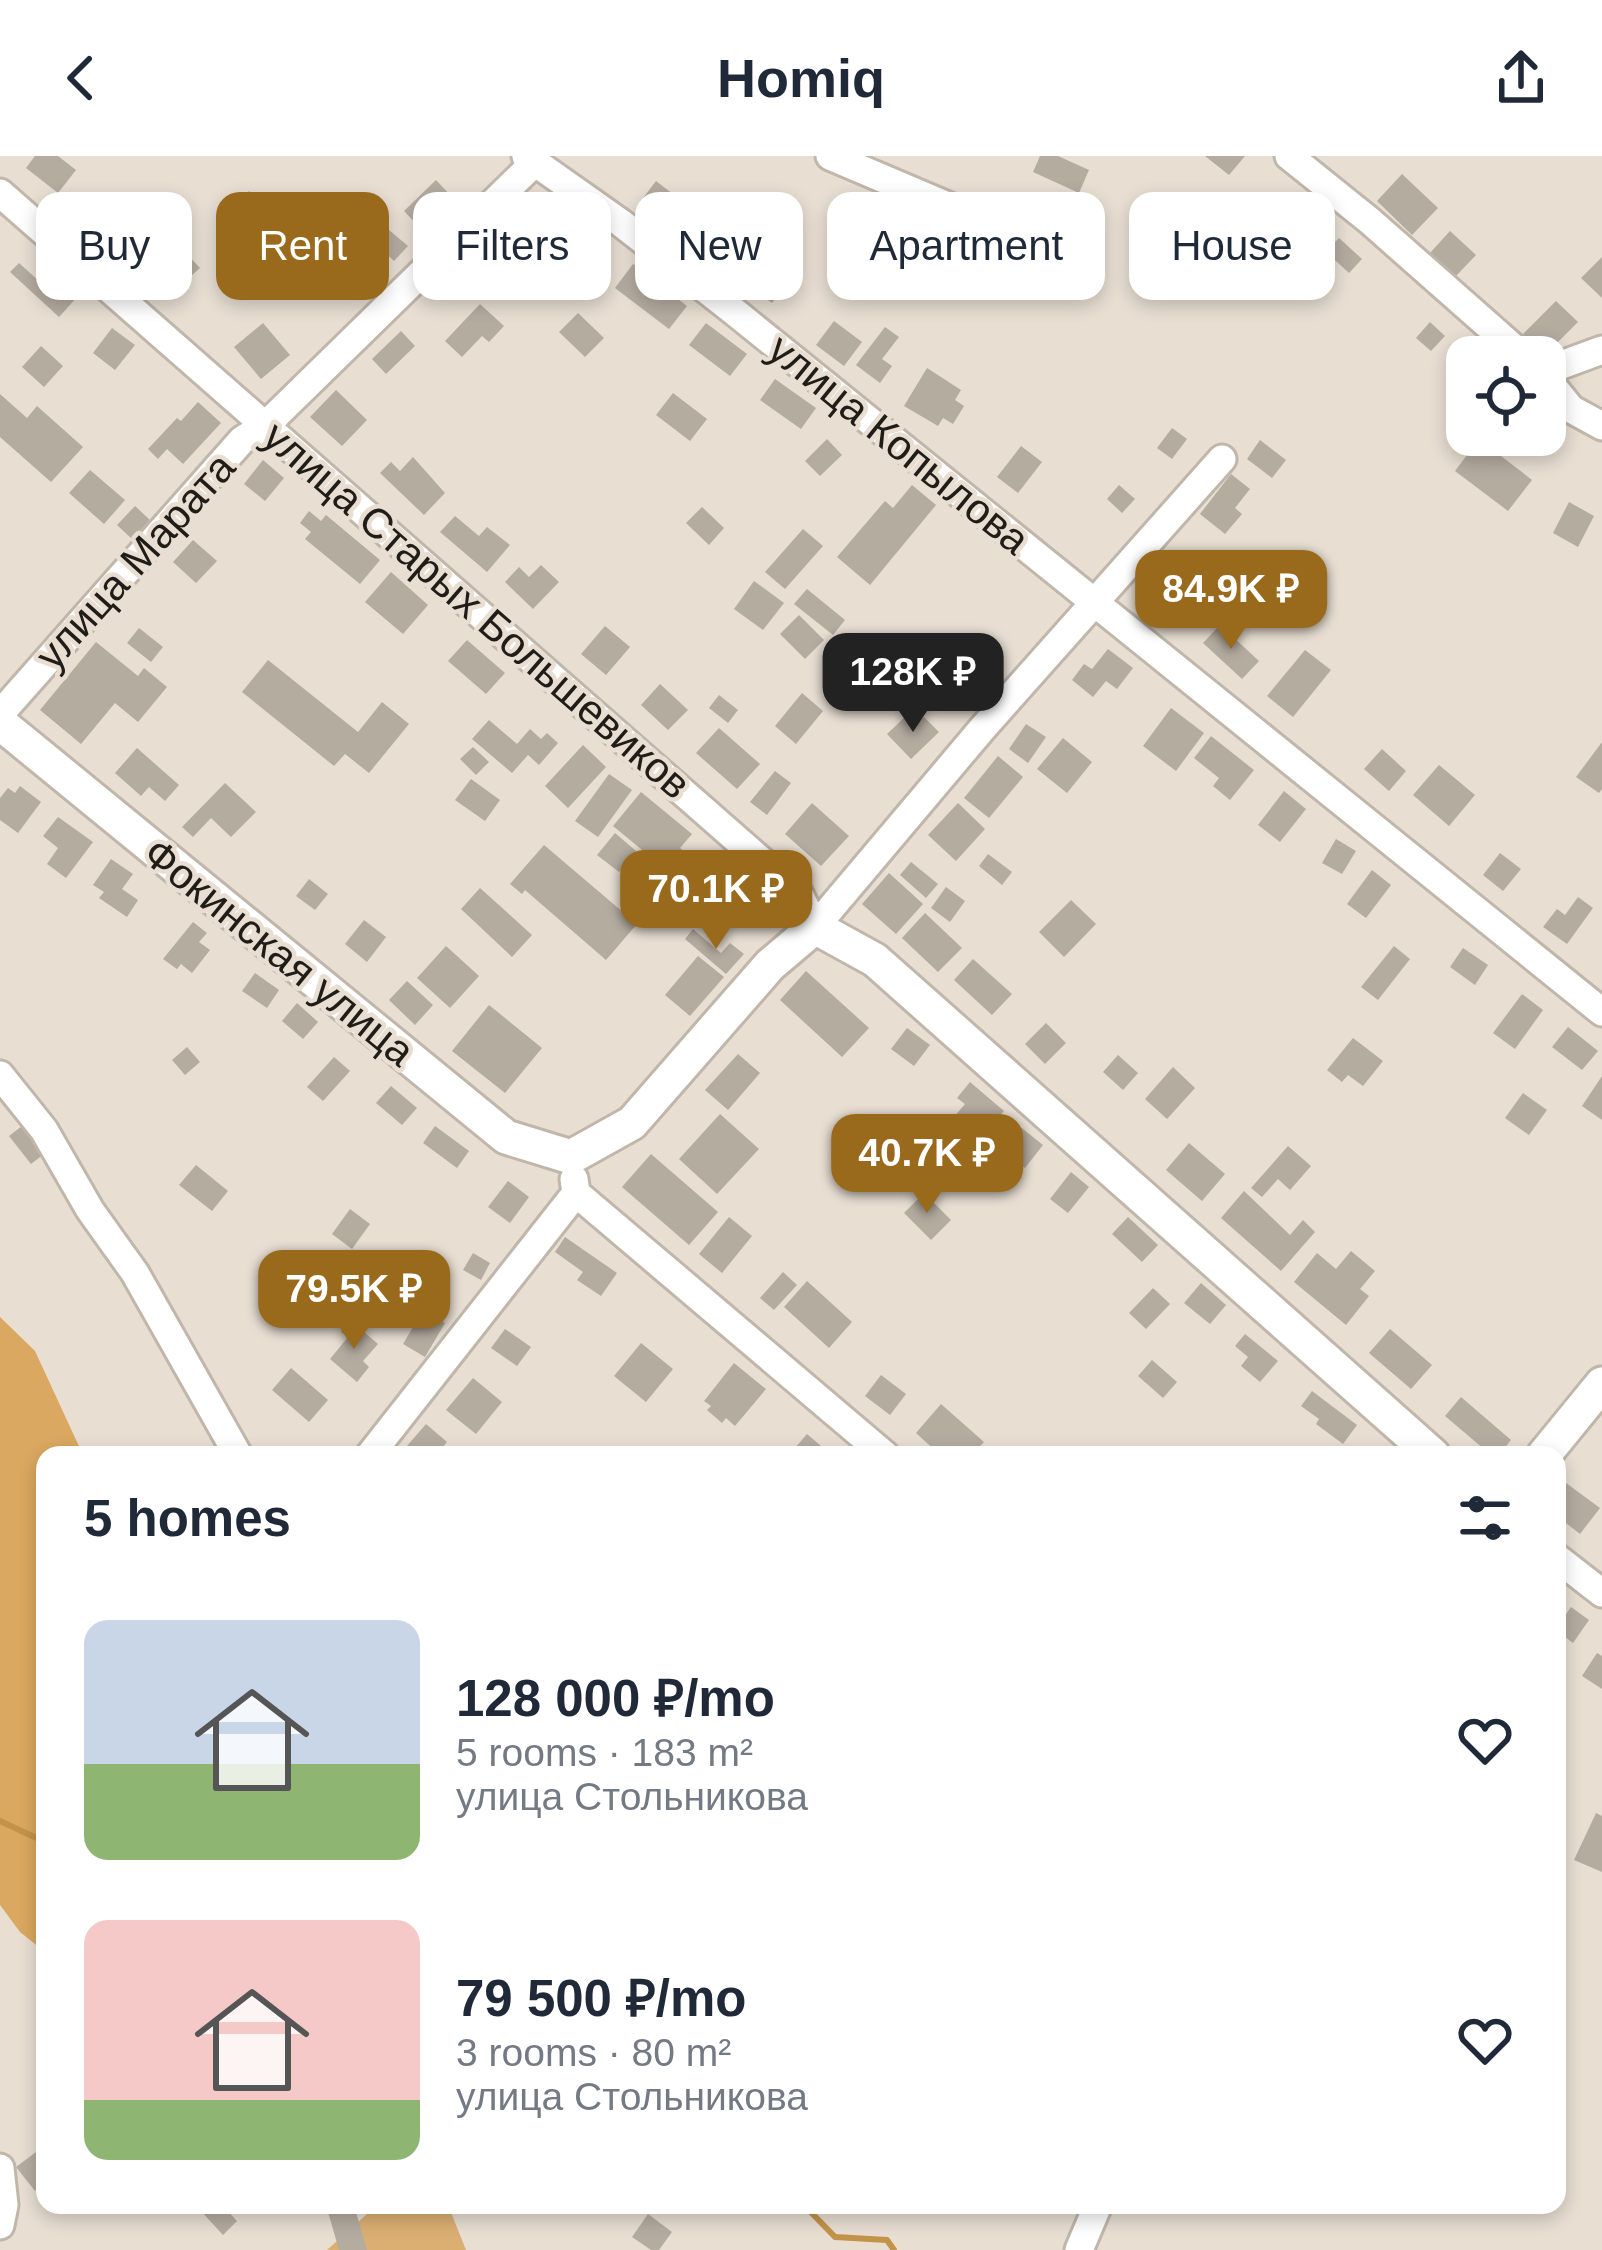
<!DOCTYPE html>
<html lang="en">
<head>
<meta charset="utf-8">
<style>
  :root { --surface:#fff; --page:#f2f2f3; --text:#1f2937; --muted:#747a83; --accent:#9a6a1c }
  body { margin:0; font-family:Arial,sans-serif; background:var(--page); color:var(--text); height:100vh; display:flex; flex-direction:column; font-size:45px; white-space:nowrap }
  * { box-sizing:border-box; margin:0 }
  p { font-size:39px; color:var(--muted) }
  .icon { flex:none; width:66px; height:66px; fill:none; stroke:currentColor; stroke-width:2; stroke-linecap:round; stroke-linejoin:round }
  .map { position:relative; flex:1; overflow:hidden }
  .drawer { position:absolute; left:36px; top:1290px; width:1530px; height:768px; display:flex; flex-direction:column; background:var(--surface); border-radius:24px; box-shadow:0 6px 18px #0003 }
  .drawer>* { flex:none }
  .guide { position:absolute; left:36px; top:36px; width:1530px; height:108px; display:flex; gap:24px }
  .tools { position:absolute; left:1446px; top:180px; display:grid; gap:24px }
  .tools a { display:grid; place-items:center; width:120px; height:120px; border-radius:24px; background:var(--surface); box-shadow:0 6px 18px #0003; font-size:60px }
  .price { position:absolute; translate:-50% -102px; padding:0 27px; border-radius:24px; background:var(--accent); color:#fff; font-size:39px; line-height:78px; filter:drop-shadow(0 3px 6px #0008) }
  .price::after { content:''; position:absolute; left:50%; top:72px; width:36px; height:27px; margin-left:-18px; background:inherit; clip-path:polygon(0 0,100% 0,50% 100%) }
  .price.current { background:#222; color:#fff }
  ul { padding:0; list-style:none }
  li { display:flex; align-items:center; gap:36px; height:300px; padding:0 48px }
  li span { display:grid; place-items:center; flex:none; width:336px; height:240px; border-radius:24px; color:#555 }
  li>.icon { margin-inline-start:auto }
  span .icon { width:144px; height:144px; fill:#fffc; stroke-width:1 }
  li b { font-size:51px }
  h2 { display:flex; justify-content:space-between; align-items:center; height:144px; padding:0 48px; font-size:51px }
  .chip { padding:0 42px; border-radius:24px; background:var(--surface); box-shadow:0 6px 18px #0003; font-size:42px; line-height:108px }
  .chip.current { background:var(--accent); color:#fff }
  header { display:flex; justify-content:space-between; align-items:center; height:156px; padding:0 48px; background:var(--surface); font-size:54px; font-weight:700 }
  .map>svg:first-child { display:block }
</style>
</head>
<body>
<header><svg class="icon" aria-label="back" viewBox="0 0 24 24"><path d="M15 5l-7 7 7 7"/></svg>Homiq<svg class="icon" aria-label="share" viewBox="0 0 24 24"><path d="M12 15V3M7 8l5-5 5 5M5 13v7h14v-7"/></svg></header>
<div class="map">
<svg width="1602" height="2094" viewBox="0 0 1602 2094">
  <rect width="100%" height="100%" fill="#e8ded2"/>
  <polygon fill="#dbaf72" points="377,2049 448,2049 466,2094 327,2094"/>
  <polygon fill="#daa860" points="0,1161 35,1195 83,1299 45,1299 45,1796 20,1776 0,1749"/>
  <g fill="none" stroke-linecap="round" stroke-linejoin="round">
    <g stroke="#c4934a" stroke-width="6">
      <polyline points="0,1665 45,1686"/>
      <polyline points="804,2049 835,2081 887,2084 894,2094"/>
    </g>
  </g>
  <g fill="#b5aca0">
    <polygon points="35,0 58,0 76,14 58,37 26,12"/>
    <polygon points="1040,0 1058,0 1089,14 1079,37 1033,16"/>
    <polygon points="1205,0 1245,0 1229,19"/>
    <polygon points="1402,18 1438,52 1412,79 1377,45"/>
    <polygon points="436,24 453,42 421,73 404,55"/>
    <polygon points="656,25 682,45 689,37 698,43 676,73 640,46"/>
    <polygon points="249,35 286,73 258,99 241,80 251,69 233,50"/>
    <polygon points="101,38 139,72 123,90 85,56"/>
    <polygon points="541,38 555,53 527,79 513,64"/>
    <polygon points="1291,42 1313,63 1302,75 1280,55"/>
    <polygon points="883,43 903,57 887,79 866,65"/>
    <polygon points="694,59 718,78 703,96 680,77"/>
    <polygon points="914,60 941,76 928,96 902,79"/>
    <polygon points="729,70 748,86 728,111 708,96"/>
    <polygon points="389,74 408,90 394,105 376,88"/>
    <polygon points="1450,75 1476,99 1456,120 1430,97"/>
    <polygon points="168,78 200,112 172,137 141,103"/>
    <polygon points="1339,82 1362,103 1349,117 1326,96"/>
    <polygon points="488,86 510,108 491,127 469,104"/>
    <polygon points="354,89 378,113 364,126 341,102"/>
    <polygon points="1602,101 1602,142 1581,122"/>
    <polygon points="19,107 40,126 50,115 78,140 59,161 10,116"/>
    <polygon points="761,107 788,126 772,147 746,129"/>
    <polygon points="633,108 687,150 669,173 615,132"/>
    <polygon points="1556,145 1578,166 1543,201 1521,180"/>
    <polygon points="480,148 504,170 489,186 482,180 462,201 445,185"/>
    <polygon points="578,157 604,182 585,201 559,176"/>
    <polygon points="834,165 862,186 844,210 816,189"/>
    <polygon points="1430,166 1445,180 1431,195 1416,182"/>
    <polygon points="263,167 290,199 261,223 234,191"/>
    <polygon points="706,167 747,198 730,220 689,189"/>
    <polygon points="885,171 899,181 882,203 892,210 880,227 856,209"/>
    <polygon points="112,172 135,189 115,214 93,197"/>
    <polygon points="401,175 415,190 386,218 372,203"/>
    <polygon points="41,190 63,210 44,231 22,211"/>
    <polygon points="927,212 961,234 955,244 964,250 953,268 943,262 938,270 904,250"/>
    <polygon points="775,223 816,252 801,273 760,244"/>
    <polygon points="336,234 367,264 342,290 310,261"/>
    <polygon points="673,237 707,263 690,285 656,259"/>
    <polygon points="0,238 27,262 37,250 83,291 51,326 0,281"/>
    <polygon points="198,246 221,267 183,308 167,293 158,303 148,293 177,262 181,265"/>
    <polygon points="1172,272 1187,283 1172,303 1157,292"/>
    <polygon points="827,283 842,299 820,320 805,305"/>
    <polygon points="1479,283 1532,324 1508,355 1455,315"/>
    <polygon points="1260,284 1286,304 1272,322 1247,303"/>
    <polygon points="1021,290 1042,306 1018,337 997,321"/>
    <polygon points="413,301 445,337 424,359 380,317 391,306 400,315"/>
    <polygon points="263,304 284,322 265,345 244,328"/>
    <polygon points="90,314 125,344 104,368 69,337"/>
    <polygon points="1231,318 1250,333 1235,352 1242,358 1225,378 1200,358"/>
    <polygon points="912,329 936,349 870,429 837,401 885,345 893,352"/>
    <polygon points="1119,329 1135,343 1122,357 1107,343"/>
    <polygon points="1569,346 1594,360 1578,391 1553,377"/>
    <polygon points="135,350 150,364 132,383 117,369"/>
    <polygon points="702,351 724,372 709,389 686,367"/>
    <polygon points="309,355 321,365 326,359 380,404 360,428 305,383 311,376 300,367"/>
    <polygon points="455,360 479,380 487,371 510,389 487,416 440,376"/>
    <polygon points="803,373 823,390 785,433 765,416"/>
    <polygon points="193,384 217,405 196,427 173,406"/>
    <polygon points="541,409 559,426 533,453 505,426 519,411 529,421"/>
    <polygon points="391,416 428,449 403,478 365,446"/>
    <polygon points="1159,419 1187,443 1169,464 1141,440"/>
    <polygon points="754,425 784,447 763,474 734,453"/>
    <polygon points="807,433 845,464 833,479 794,448"/>
    <polygon points="799,459 824,484 805,503 780,478"/>
    <polygon points="1220,469 1259,505 1242,523 1203,487"/>
    <polygon points="605,470 630,491 606,519 581,498"/>
    <polygon points="139,472 163,491 151,506 127,487"/>
    <polygon points="467,484 505,517 486,538 448,505"/>
    <polygon points="96,486 138,520 144,512 167,531 138,566 115,547 81,588 40,554"/>
    <polygon points="1108,493 1133,512 1117,533 1106,525 1093,541 1072,524 1084,508 1092,513"/>
    <polygon points="1305,494 1331,514 1293,561 1267,540"/>
    <polygon points="268,504 358,576 382,546 409,568 369,617 345,598 334,610 242,536"/>
    <polygon points="660,528 688,554 668,574 641,549"/>
    <polygon points="802,537 823,555 796,588 775,570"/>
    <polygon points="719,539 738,554 728,567 709,552"/>
    <polygon points="1171,552 1204,577 1176,615 1143,590"/>
    <polygon points="907,559 916,568 924,561 939,576 911,603 887,578"/>
    <polygon points="489,564 517,588 530,573 541,583 547,577 558,587 539,609 528,599 512,617 472,583"/>
    <polygon points="1026,568 1046,581 1028,607 1009,593"/>
    <polygon points="719,572 760,608 737,633 696,597"/>
    <polygon points="1211,580 1254,614 1230,644 1213,630 1219,622 1194,602"/>
    <polygon points="1063,582 1092,606 1067,637 1037,613"/>
    <polygon points="1602,586 1602,633 1599,637 1576,621"/>
    <polygon points="583,589 606,611 568,652 545,630"/>
    <polygon points="473,591 489,606 476,619 460,603"/>
    <polygon points="137,592 179,629 165,645 149,631 141,640 115,617"/>
    <polygon points="1382,593 1406,615 1389,635 1364,613"/>
    <polygon points="998,600 1023,621 989,662 964,642"/>
    <polygon points="1439,609 1475,639 1449,670 1413,639"/>
    <polygon points="775,615 791,627 767,659 750,646"/>
    <polygon points="609,618 632,634 598,681 575,665"/>
    <polygon points="471,623 500,644 485,665 455,644"/>
    <polygon points="225,627 256,656 231,681 211,662 193,681 182,671"/>
    <polygon points="20,630 41,646 18,677 0,664 0,642 8,632 15,637"/>
    <polygon points="1284,635 1306,653 1280,686 1258,669"/>
    <polygon points="641,636 692,678 680,692 698,707 681,726 613,670"/>
    <polygon points="812,647 849,680 821,710 785,678"/>
    <polygon points="958,647 985,673 956,705 928,679"/>
    <polygon points="58,661 93,686 66,722 47,708 58,692 43,680"/>
    <polygon points="615,677 636,695 619,716 597,699"/>
    <polygon points="1336,683 1356,695 1342,718 1322,707"/>
    <polygon points="544,689 637,768 606,804 525,734 522,738 510,728"/>
    <polygon points="721,695 733,705 722,719 758,748 740,771 692,733"/>
    <polygon points="1500,697 1521,713 1503,735 1483,719"/>
    <polygon points="988,698 1012,716 1002,729 979,710"/>
    <polygon points="111,703 133,718 122,733 138,744 127,761 99,742 104,736 93,729"/>
    <polygon points="911,706 938,728 926,742 900,719"/>
    <polygon points="1372,714 1391,729 1366,762 1347,748"/>
    <polygon points="889,717 923,748 896,778 862,748"/>
    <polygon points="309,723 328,738 315,754 296,740"/>
    <polygon points="946,731 965,745 950,766 931,752"/>
    <polygon points="480,732 532,779 512,801 461,753"/>
    <polygon points="684,738 703,754 688,771 669,755"/>
    <polygon points="1578,741 1593,752 1567,788 1543,771 1557,753 1565,759"/>
    <polygon points="1071,744 1096,768 1064,801 1039,776"/>
    <polygon points="925,757 962,792 938,816 902,782"/>
    <polygon points="364,764 386,781 367,806 345,788"/>
    <polygon points="193,766 207,777 199,786 210,794 192,817 181,808 177,813 163,803"/>
    <polygon points="693,773 721,797 730,787 744,798 726,818 685,783"/>
    <polygon points="446,790 479,820 450,852 417,822"/>
    <polygon points="1394,790 1410,803 1378,844 1361,831"/>
    <polygon points="1463,792 1488,809 1475,829 1450,811"/>
    <polygon points="698,800 724,821 690,860 665,839"/>
    <polygon points="973,803 1012,838 992,859 954,824"/>
    <polygon points="806,815 869,872 842,901 780,844"/>
    <polygon points="255,817 279,834 267,852 242,835"/>
    <polygon points="407,825 433,849 415,869 389,844"/>
    <polygon points="1522,838 1543,854 1515,893 1493,877"/>
    <polygon points="297,847 318,866 303,883 282,865"/>
    <polygon points="489,849 542,892 505,937 452,895"/>
    <polygon points="1046,867 1066,887 1045,908 1025,888"/>
    <polygon points="1568,871 1598,895 1582,914 1552,891"/>
    <polygon points="907,872 930,889 914,910 891,893"/>
    <polygon points="1353,882 1383,905 1363,930 1348,919 1342,926 1327,914"/>
    <polygon points="187,891 200,906 185,919 172,904"/>
    <polygon points="738,898 760,917 728,954 705,934"/>
    <polygon points="1118,899 1138,917 1123,934 1103,916"/>
    <polygon points="334,901 350,915 323,945 307,931"/>
    <polygon points="1173,911 1195,932 1167,963 1145,943"/>
    <polygon points="1602,920 1602,964 1582,950"/>
    <polygon points="970,926 1004,955 974,990 948,968 965,948 957,942"/>
    <polygon points="391,930 417,952 402,969 376,947"/>
    <polygon points="1523,937 1547,954 1529,979 1505,962"/>
    <polygon points="720,958 759,993 717,1038 679,1003"/>
    <polygon points="881,965 910,990 890,1011 862,987"/>
    <polygon points="1014,966 1043,989 1025,1012 996,989"/>
    <polygon points="22,970 44,998 31,1008 9,980"/>
    <polygon points="435,970 469,995 457,1012 423,987"/>
    <polygon points="1189,987 1225,1018 1202,1045 1166,1014"/>
    <polygon points="1288,990 1311,1010 1290,1034 1278,1023 1262,1041 1251,1032"/>
    <polygon points="651,998 718,1056 689,1089 622,1031"/>
    <polygon points="196,1009 228,1035 212,1055 179,1029"/>
    <polygon points="1071,1016 1089,1031 1068,1057 1050,1043"/>
    <polygon points="508,1025 529,1041 510,1067 488,1051"/>
    <polygon points="1244,1035 1290,1079 1303,1064 1315,1076 1281,1115 1221,1062"/>
    <polygon points="924,1037 951,1064 931,1084 904,1057"/>
    <polygon points="350,1053 370,1068 352,1093 332,1078"/>
    <polygon points="729,1061 752,1080 722,1117 699,1098"/>
    <polygon points="1128,1061 1158,1089 1142,1106 1112,1078"/>
    <polygon points="565,1081 617,1117 601,1140 577,1124 583,1116 555,1096"/>
    <polygon points="1351,1095 1375,1115 1360,1133 1369,1140 1346,1169 1294,1126 1317,1097 1336,1113"/>
    <polygon points="473,1097 490,1107 481,1124 463,1114"/>
    <polygon points="783,1116 797,1129 774,1154 760,1142"/>
    <polygon points="807,1125 852,1166 829,1192 784,1151"/>
    <polygon points="1201,1127 1226,1149 1210,1168 1184,1147"/>
    <polygon points="1153,1132 1170,1148 1146,1173 1129,1157"/>
    <polygon points="423,1154 445,1167 425,1201 403,1188"/>
    <polygon points="351,1165 378,1188 363,1205 369,1211 357,1226 330,1203 348,1181 341,1176"/>
    <polygon points="505,1173 531,1191 517,1210 491,1192"/>
    <polygon points="1390,1173 1432,1209 1411,1233 1369,1197"/>
    <polygon points="1245,1178 1278,1205 1260,1226 1241,1210 1248,1201 1235,1190"/>
    <polygon points="641,1187 673,1213 646,1246 614,1220"/>
    <polygon points="1152,1204 1177,1226 1163,1242 1138,1220"/>
    <polygon points="734,1207 766,1233 735,1270 726,1262 722,1267 707,1254 711,1250 704,1245"/>
    <polygon points="291,1212 328,1244 309,1266 272,1234"/>
    <polygon points="881,1219 906,1238 890,1259 865,1240"/>
    <polygon points="473,1222 502,1246 476,1278 446,1254"/>
    <polygon points="1312,1235 1357,1269 1343,1288 1316,1268 1319,1263 1301,1250"/>
    <polygon points="1461,1241 1511,1284 1499,1299 1491,1299 1445,1260"/>
    <polygon points="941,1248 984,1286 972,1299 940,1299 916,1277"/>
    <polygon points="426,1268 447,1286 436,1299 419,1299 407,1290"/>
    <polygon points="807,1278 828,1296 826,1299 789,1299"/>
    <polygon points="1562,1324 1600,1352 1580,1378 1557,1360 1557,1330"/>
    <polygon points="1571,1451 1589,1464 1573,1487 1557,1475 1557,1471"/>
    <polygon points="1597,1497 1602,1500 1602,1533 1582,1520"/>
    <polygon points="1596,1657 1602,1660 1602,1716 1574,1704"/>
    <polygon points="45,1995 45,2027 35,2035 16,2011 36,1996 39,2000"/>
    <polygon points="205,2049 222,2049 237,2065 223,2079 200,2054"/>
    <polygon points="354,2049 367,2094 339,2094 328,2056"/>
    <polygon points="648,2058 672,2076 659,2094 651,2094 632,2081"/>
  </g>
  <g fill="none" stroke-linecap="round" stroke-linejoin="round">
    <defs>
      <g id="minor">
        <polyline points="526,0 621,67 731,153 1602,856"/>
        <polyline points="830,0 1016,79"/>
        <polyline points="1289,0 1370,65 1524,201"/>
        <polyline points="0,37 799,738 815,771 982,573 1222,303"/>
        <polyline points="1545,215 1602,194"/>
        <polyline points="1545,221 1571,253 1602,270"/>
        <polyline points="0,558 242,284 266,269 534,7"/>
        <polyline points="0,919 44,974 90,1054 135,1117 238,1299"/>
        <polyline points="576,1037 885,1299"/>
        <polyline points="370,1299 576,1037 574,1023"/>
        <polyline points="1557,1402 1602,1437"/>
        <polyline points="0,2012 4,2049 0,2069"/>
        <polyline points="1079,2094 1098,2049"/>
      </g>
      <g id="major">
        <polyline points="0,567 506,981 571,1001 632,967 770,809 815,771 875,804 1433,1299"/>
        <polyline points="1544,1299 1602,1228"/>
      </g>
    </defs>
    <use href="#minor" stroke="#c0b6aa" stroke-width="33"/>
    <use href="#major" stroke="#c0b6aa" stroke-width="39"/>
    <use href="#minor" stroke="#fff" stroke-width="27"/>
    <use href="#major" stroke="#fff" stroke-width="33"/>
  </g>
  <g text-anchor="middle" dominant-baseline="central" stroke-width="9" stroke-linejoin="round" paint-order="stroke">
    <g font-size="42" fill="#201c18" stroke="#e8ded2">
      <text transform="translate(899 288) rotate(39)">улица Копылова</text>
      <text transform="translate(135 405) rotate(-48)">улица Марата</text>
      <text transform="translate(477 454) rotate(41)">улица Старых Большевиков</text>
      <text transform="translate(279 796) rotate(39)">Фокинская улица</text>
    </g>
  </g>
</svg>
<div class="tools">
<a><svg class="icon" aria-label="locate" viewBox="0 0 24 24"><circle cx="12" cy="12" r="6"/><path d="M12 2v4M12 18v4M2 12h4M18 12h4"/></svg></a>
</div>
<b class="price" style="left:1231px;top:496px">84.9K ₽</b>
<b class="price current" style="left:913px;top:579px">128K ₽</b>
<b class="price" style="left:716px;top:796px">70.1K ₽</b>
<b class="price" style="left:927px;top:1060px">40.7K ₽</b>
<b class="price" style="left:354px;top:1196px">79.5K ₽</b>
<div class="guide">
<a class="chip">Buy</a>
<a class="chip current">Rent</a>
<a class="chip">Filters</a>
<a class="chip">New</a>
<a class="chip">Apartment</a>
<a class="chip">House</a>
</div>
<section class="drawer">
<h2>5 homes<svg class="icon" aria-label="filters" viewBox="0 0 24 24"><path d="M4 7h16M4 17h16"/><circle cx="9" cy="7" r="2"/><circle cx="15" cy="17" r="2"/></svg></h2>
<ul>
<li><span style="background:linear-gradient(#c9d6e8 60%,#8fb573 0)"><svg class="icon" aria-label="home" viewBox="0 0 24 24"><path d="M3 11l9-7 9 7M6 9v11h12V9"/></svg></span><div><b>128 000 ₽/mo</b><p>5 rooms · 183 m²</p><p>улица Стольникова</p></div><svg class="icon" aria-label="heart" viewBox="0 0 24 24"><path d="M12 20l-8-8c-3-5 5-10 8-4 3-6 11-1 8 4z"/></svg></li>
<li><span style="background:linear-gradient(#f6c9c9 75%,#8fb573 0)"><svg class="icon" aria-label="home" viewBox="0 0 24 24"><path d="M3 11l9-7 9 7M6 9v11h12V9"/></svg></span><div><b>79 500 ₽/mo</b><p>3 rooms · 80 m²</p><p>улица Стольникова</p></div><svg class="icon" aria-label="heart" viewBox="0 0 24 24"><path d="M12 20l-8-8c-3-5 5-10 8-4 3-6 11-1 8 4z"/></svg></li>
</ul>
</section>
</div>
</body>
</html>
